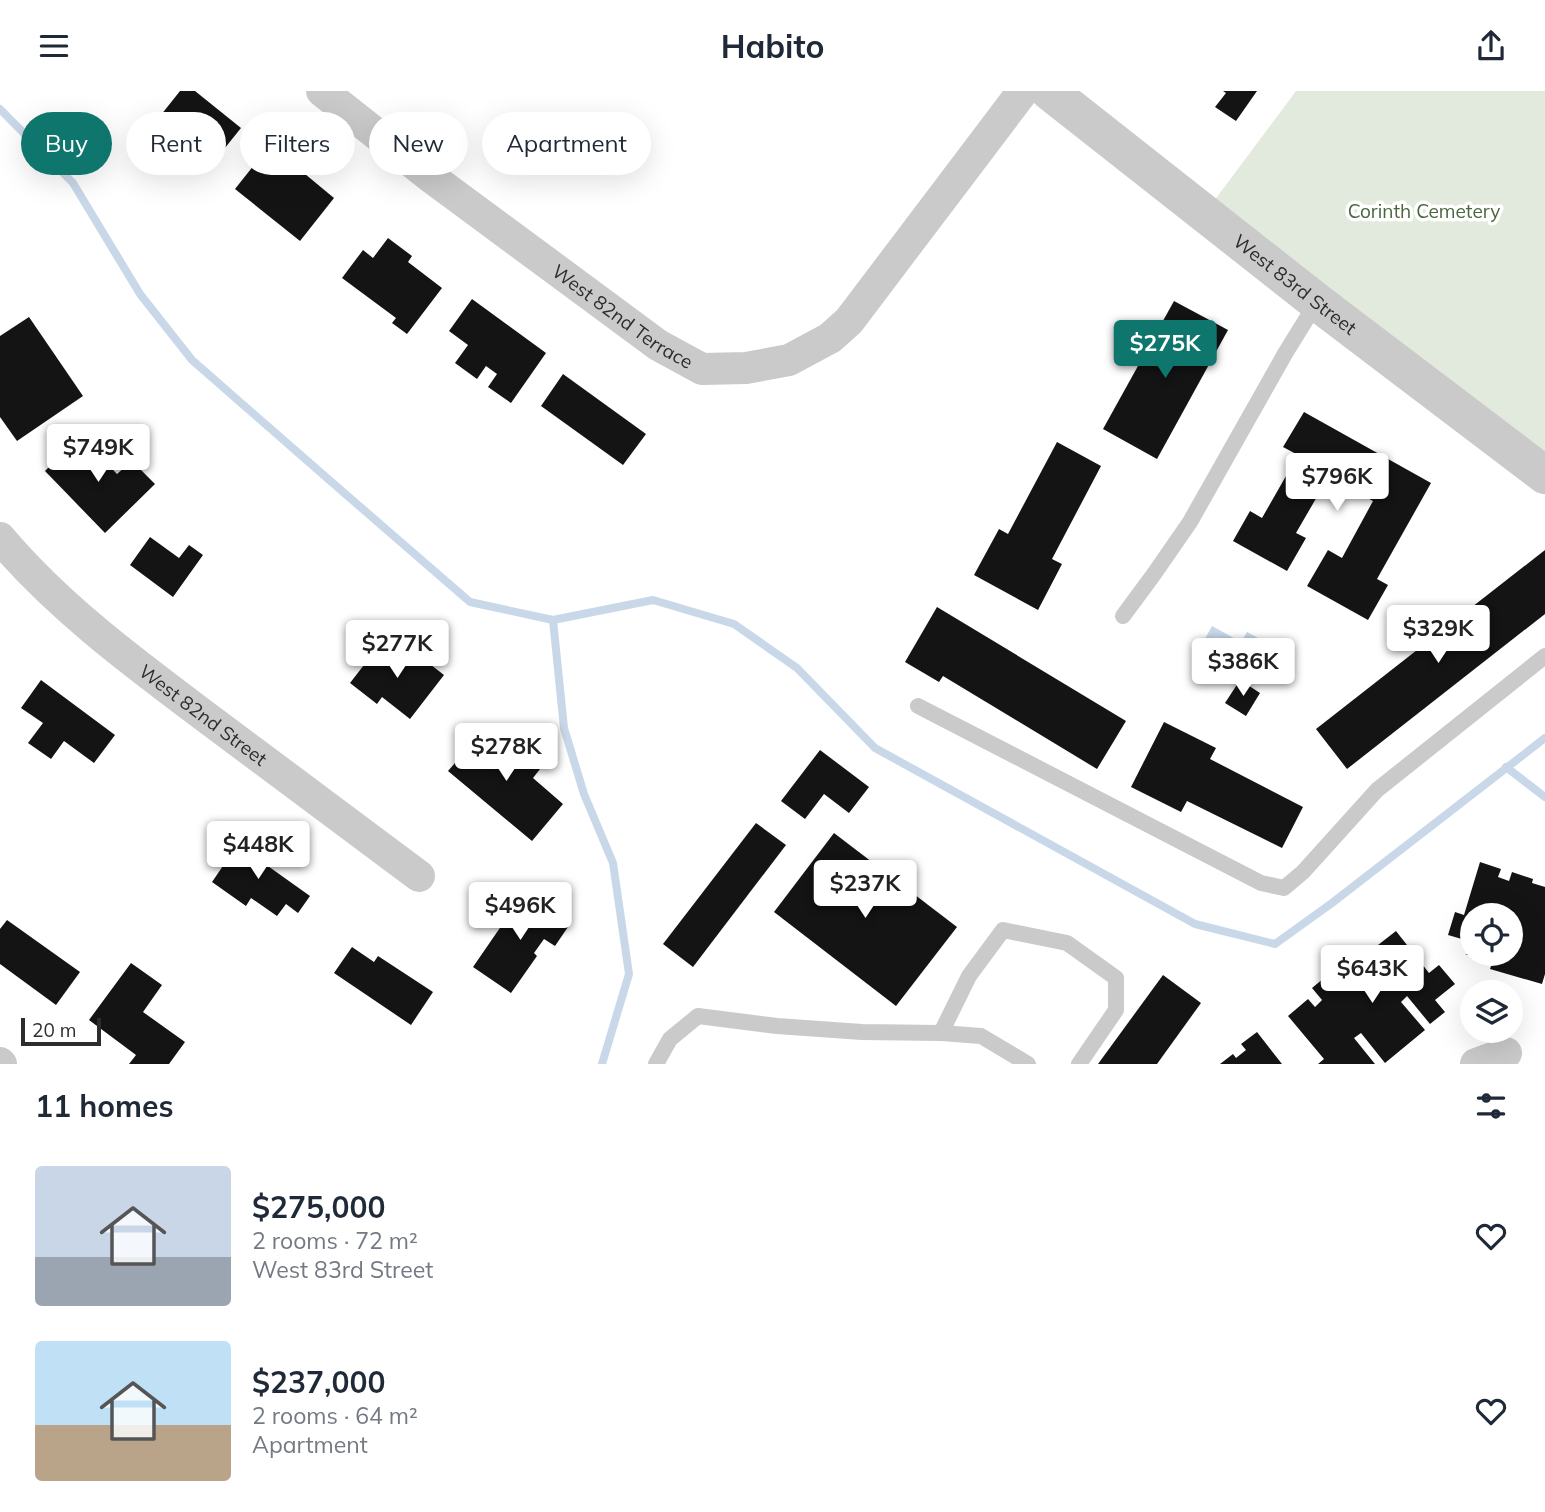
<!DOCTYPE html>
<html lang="en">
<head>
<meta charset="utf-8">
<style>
  :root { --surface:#fff; --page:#f6f6f7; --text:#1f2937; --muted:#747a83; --accent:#0f766e }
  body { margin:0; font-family:Mulish,sans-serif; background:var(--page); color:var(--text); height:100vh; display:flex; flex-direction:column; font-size:26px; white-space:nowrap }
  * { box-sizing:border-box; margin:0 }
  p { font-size:23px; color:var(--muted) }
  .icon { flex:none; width:38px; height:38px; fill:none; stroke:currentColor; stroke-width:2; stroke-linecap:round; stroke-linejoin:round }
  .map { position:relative; height:973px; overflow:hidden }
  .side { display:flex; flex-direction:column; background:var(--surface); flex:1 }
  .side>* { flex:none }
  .banner { position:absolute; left:21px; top:21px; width:700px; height:63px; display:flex; gap:14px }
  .tools { position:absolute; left:1460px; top:812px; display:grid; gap:14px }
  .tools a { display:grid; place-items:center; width:63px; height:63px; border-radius:50%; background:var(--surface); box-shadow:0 7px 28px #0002; font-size:35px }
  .scale { position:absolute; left:21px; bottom:18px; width:80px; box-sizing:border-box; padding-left:7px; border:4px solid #2d2d2d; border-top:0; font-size:19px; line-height:24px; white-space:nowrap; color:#2d2d2d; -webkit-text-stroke:5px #fff; paint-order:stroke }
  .price { position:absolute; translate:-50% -60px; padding:0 16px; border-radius:7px; background:#fff; color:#222; font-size:23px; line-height:46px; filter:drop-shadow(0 2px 4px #0008) }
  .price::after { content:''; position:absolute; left:50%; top:42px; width:21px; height:16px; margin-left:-10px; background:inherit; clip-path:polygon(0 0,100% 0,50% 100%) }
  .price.on { background:var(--accent); color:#fff }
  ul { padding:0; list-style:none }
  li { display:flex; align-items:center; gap:21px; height:175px; padding:0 35px }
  li span { display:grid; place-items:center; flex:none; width:196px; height:140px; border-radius:7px; color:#555 }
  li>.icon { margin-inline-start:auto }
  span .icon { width:84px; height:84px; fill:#fffc; stroke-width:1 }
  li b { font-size:30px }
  h2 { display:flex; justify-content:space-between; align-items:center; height:84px; padding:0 35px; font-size:30px }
  .pill { padding:0 24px; border-radius:32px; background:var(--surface); box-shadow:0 7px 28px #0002; font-size:24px; line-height:63px }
  .pill.on { background:var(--accent); color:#fff }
  header { display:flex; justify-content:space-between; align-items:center; height:91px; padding:0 35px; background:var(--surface); font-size:32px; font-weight:700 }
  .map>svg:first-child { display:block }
</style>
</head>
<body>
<header><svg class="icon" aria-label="menu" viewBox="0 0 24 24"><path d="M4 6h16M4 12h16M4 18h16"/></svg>Habito<svg class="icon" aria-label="share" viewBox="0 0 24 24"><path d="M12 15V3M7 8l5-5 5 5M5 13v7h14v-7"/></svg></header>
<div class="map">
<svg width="1545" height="973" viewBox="0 0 1545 973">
  <rect width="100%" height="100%" fill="#fff"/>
  <polygon fill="#e1eadc" points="1296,0 1545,0 1545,364 1214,110"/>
  <polygon fill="#c9d8e9" points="1212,535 1241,551 1247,541 1273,555 1252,587 1221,569 1202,553"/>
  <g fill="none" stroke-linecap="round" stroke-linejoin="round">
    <g stroke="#c9d8e9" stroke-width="8">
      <polyline points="0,18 73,92 140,203 192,269 335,394 470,511 553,529 653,509 734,533 797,577 875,657 1195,833 1275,853 1332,812 1545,647"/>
      <polyline points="553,529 564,637 584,703 613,772 629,883 602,973"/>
      <polyline points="1506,676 1545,706"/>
    </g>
  </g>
  <g fill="#141414">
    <polygon points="180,0 195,0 241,37 208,78 153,34"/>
    <polygon points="1223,0 1257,0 1236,30 1215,16 1226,2"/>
    <polygon points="270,54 334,107 300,150 235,98"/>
    <polygon points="388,147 412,165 408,171 442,197 407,243 392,232 396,227 342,187 363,159 373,167"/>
    <polygon points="472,208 546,262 511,312 488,296 497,283 486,275 477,288 455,272 468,254 449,240"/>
    <polygon points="1174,210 1228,239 1157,368 1103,338"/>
    <polygon points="29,226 83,305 17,350 0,326 0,245"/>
    <polygon points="563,283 646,343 623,374 541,315"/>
    <polygon points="1304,321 1431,392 1377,488 1388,494 1368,529 1307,495 1328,459 1342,467 1373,410 1329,385 1296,442 1306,447 1287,480 1233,450 1250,420 1262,427 1298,364 1283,356"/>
    <polygon points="80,345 117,383 132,370 155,393 105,442 45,380"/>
    <polygon points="1057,351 1101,375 1052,468 1062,473 1038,519 974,484 999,438 1008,443"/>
    <polygon points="150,446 179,467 189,454 203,464 173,506 130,474"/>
    <polygon points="1545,459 1545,523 1347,678 1316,638"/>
    <polygon points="937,516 1126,630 1097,678 943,585 939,591 905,571"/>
    <polygon points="381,552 409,573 417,563 444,584 410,628 382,606 377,613 350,592"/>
    <polygon points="41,589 115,644 94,672 64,650 51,668 28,652 43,632 21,617"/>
    <polygon points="1240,589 1260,602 1246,625 1225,612"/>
    <polygon points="1164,631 1216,657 1210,668 1303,716 1282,757 1187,710 1181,721 1131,696"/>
    <polygon points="488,634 540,678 533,687 563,713 532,750 448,680"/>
    <polygon points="820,659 869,696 849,722 824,703 805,728 781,710"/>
    <polygon points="756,732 786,754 693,876 663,853"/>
    <polygon points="834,742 957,836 896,915 774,821"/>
    <polygon points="242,747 262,761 258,768 310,805 298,822 286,813 277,825 251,807 246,815 212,791"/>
    <polygon points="1480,771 1501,778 1498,786 1509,790 1512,781 1533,788 1532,792 1545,796 1545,883 1542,893 1490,878 1495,863 1510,863 1510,824 1472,824 1472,851 1448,844 1455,821 1464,824"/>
    <polygon points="524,802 570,833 555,855 544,848 534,862 537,865 511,902 473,876"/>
    <polygon points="7,829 80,881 56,914 0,873 0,838"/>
    <polygon points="1396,840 1429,882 1439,874 1455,893 1435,909 1445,921 1430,933 1407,905 1401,911 1425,939 1385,972 1361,942 1354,947 1375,973 1318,973 1324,968 1288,925 1308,908 1315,916 1322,909 1312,897 1358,859 1371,873 1385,862 1378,854"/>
    <polygon points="352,856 374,871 378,865 433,901 411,934 334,882"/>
    <polygon points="1471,856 1472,863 1487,863 1486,869 1465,863 1469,863"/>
    <polygon points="131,872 162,894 143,921 185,951 169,973 129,973 136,964 89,929"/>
    <polygon points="1163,884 1201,912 1157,973 1098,973"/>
    <polygon points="1257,941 1282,973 1220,973 1233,963 1236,967 1246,959 1241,953"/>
  </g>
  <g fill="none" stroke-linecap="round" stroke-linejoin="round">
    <g stroke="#cacaca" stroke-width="16">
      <polyline points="1123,525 1154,483 1190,431 1286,261 1317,211"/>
      <polyline points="918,615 1261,792 1284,797 1303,781 1377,699 1545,565"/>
      <polyline points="941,942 969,885 1003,839 1067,852 1116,887 1116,919 1079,973"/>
      <polyline points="656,973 670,948 698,925 777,935 862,941 941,942 981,945 1028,973"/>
    </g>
    <g stroke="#cacaca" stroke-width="32">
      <path id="s1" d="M 322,0 L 432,87 L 658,254 L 702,278 L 746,277 L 789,269 L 830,247 L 849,230 L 1023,0"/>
      <path id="s2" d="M 0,447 C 61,519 138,575 214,632 C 282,683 351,734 419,785"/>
      <polyline points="0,972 1,973"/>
      <polyline points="1476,973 1506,962"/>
    </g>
    <path stroke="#cacaca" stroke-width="38" id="s3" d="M 1049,0 L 1317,211 L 1545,384"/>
  </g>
  <g text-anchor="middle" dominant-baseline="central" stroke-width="7" stroke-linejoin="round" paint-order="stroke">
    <g font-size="19" fill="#4a663e" stroke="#fff">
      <text x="1424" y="120">Corinth Cemetery</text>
    </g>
    <g font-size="19" fill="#2d2d2d" stroke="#fff">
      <text stroke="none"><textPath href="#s3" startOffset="313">West 83rd Street</textPath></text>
      <text stroke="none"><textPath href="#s1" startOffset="376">West 82nd Terrace</textPath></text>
      <text stroke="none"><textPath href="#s2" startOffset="270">West 82nd Street</textPath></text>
    </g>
  </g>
</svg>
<div class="tools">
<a><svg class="icon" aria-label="locate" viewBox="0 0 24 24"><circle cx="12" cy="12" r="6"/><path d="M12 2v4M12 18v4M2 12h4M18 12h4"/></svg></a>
<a><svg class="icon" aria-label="layers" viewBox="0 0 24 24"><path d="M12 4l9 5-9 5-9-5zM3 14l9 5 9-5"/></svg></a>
</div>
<div class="scale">20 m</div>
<b class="price on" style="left:1165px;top:289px">$275K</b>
<b class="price" style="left:98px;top:393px">$749K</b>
<b class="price" style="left:1337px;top:422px">$796K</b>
<b class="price" style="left:1438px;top:574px">$329K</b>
<b class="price" style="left:397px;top:589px">$277K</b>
<b class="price" style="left:1243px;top:607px">$386K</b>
<b class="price" style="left:506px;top:692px">$278K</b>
<b class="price" style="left:258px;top:790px">$448K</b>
<b class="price" style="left:865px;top:829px">$237K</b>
<b class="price" style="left:520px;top:851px">$496K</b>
<b class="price" style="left:1372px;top:914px">$643K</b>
<div class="banner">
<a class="pill on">Buy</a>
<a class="pill">Rent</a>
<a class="pill">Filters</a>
<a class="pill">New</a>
<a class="pill">Apartment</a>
</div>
</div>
<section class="side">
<h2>11 homes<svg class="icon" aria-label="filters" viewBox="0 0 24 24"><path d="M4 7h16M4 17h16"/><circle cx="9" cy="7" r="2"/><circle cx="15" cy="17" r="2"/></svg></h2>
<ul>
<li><span style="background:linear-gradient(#c9d6e8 65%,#9aa5b1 0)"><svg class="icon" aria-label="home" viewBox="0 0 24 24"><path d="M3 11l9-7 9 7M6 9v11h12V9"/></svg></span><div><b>$275,000</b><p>2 rooms · 72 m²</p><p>West 83rd Street</p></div><svg class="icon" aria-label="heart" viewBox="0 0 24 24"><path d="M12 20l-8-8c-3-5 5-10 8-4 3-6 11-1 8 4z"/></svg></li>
<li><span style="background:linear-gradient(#bfe0f5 60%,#b9a48a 0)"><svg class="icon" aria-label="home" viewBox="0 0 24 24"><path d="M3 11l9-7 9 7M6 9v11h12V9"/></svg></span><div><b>$237,000</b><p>2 rooms · 64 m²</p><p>Apartment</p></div><svg class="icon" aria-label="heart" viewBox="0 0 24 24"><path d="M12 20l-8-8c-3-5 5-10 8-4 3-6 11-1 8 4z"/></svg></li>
</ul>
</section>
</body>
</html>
